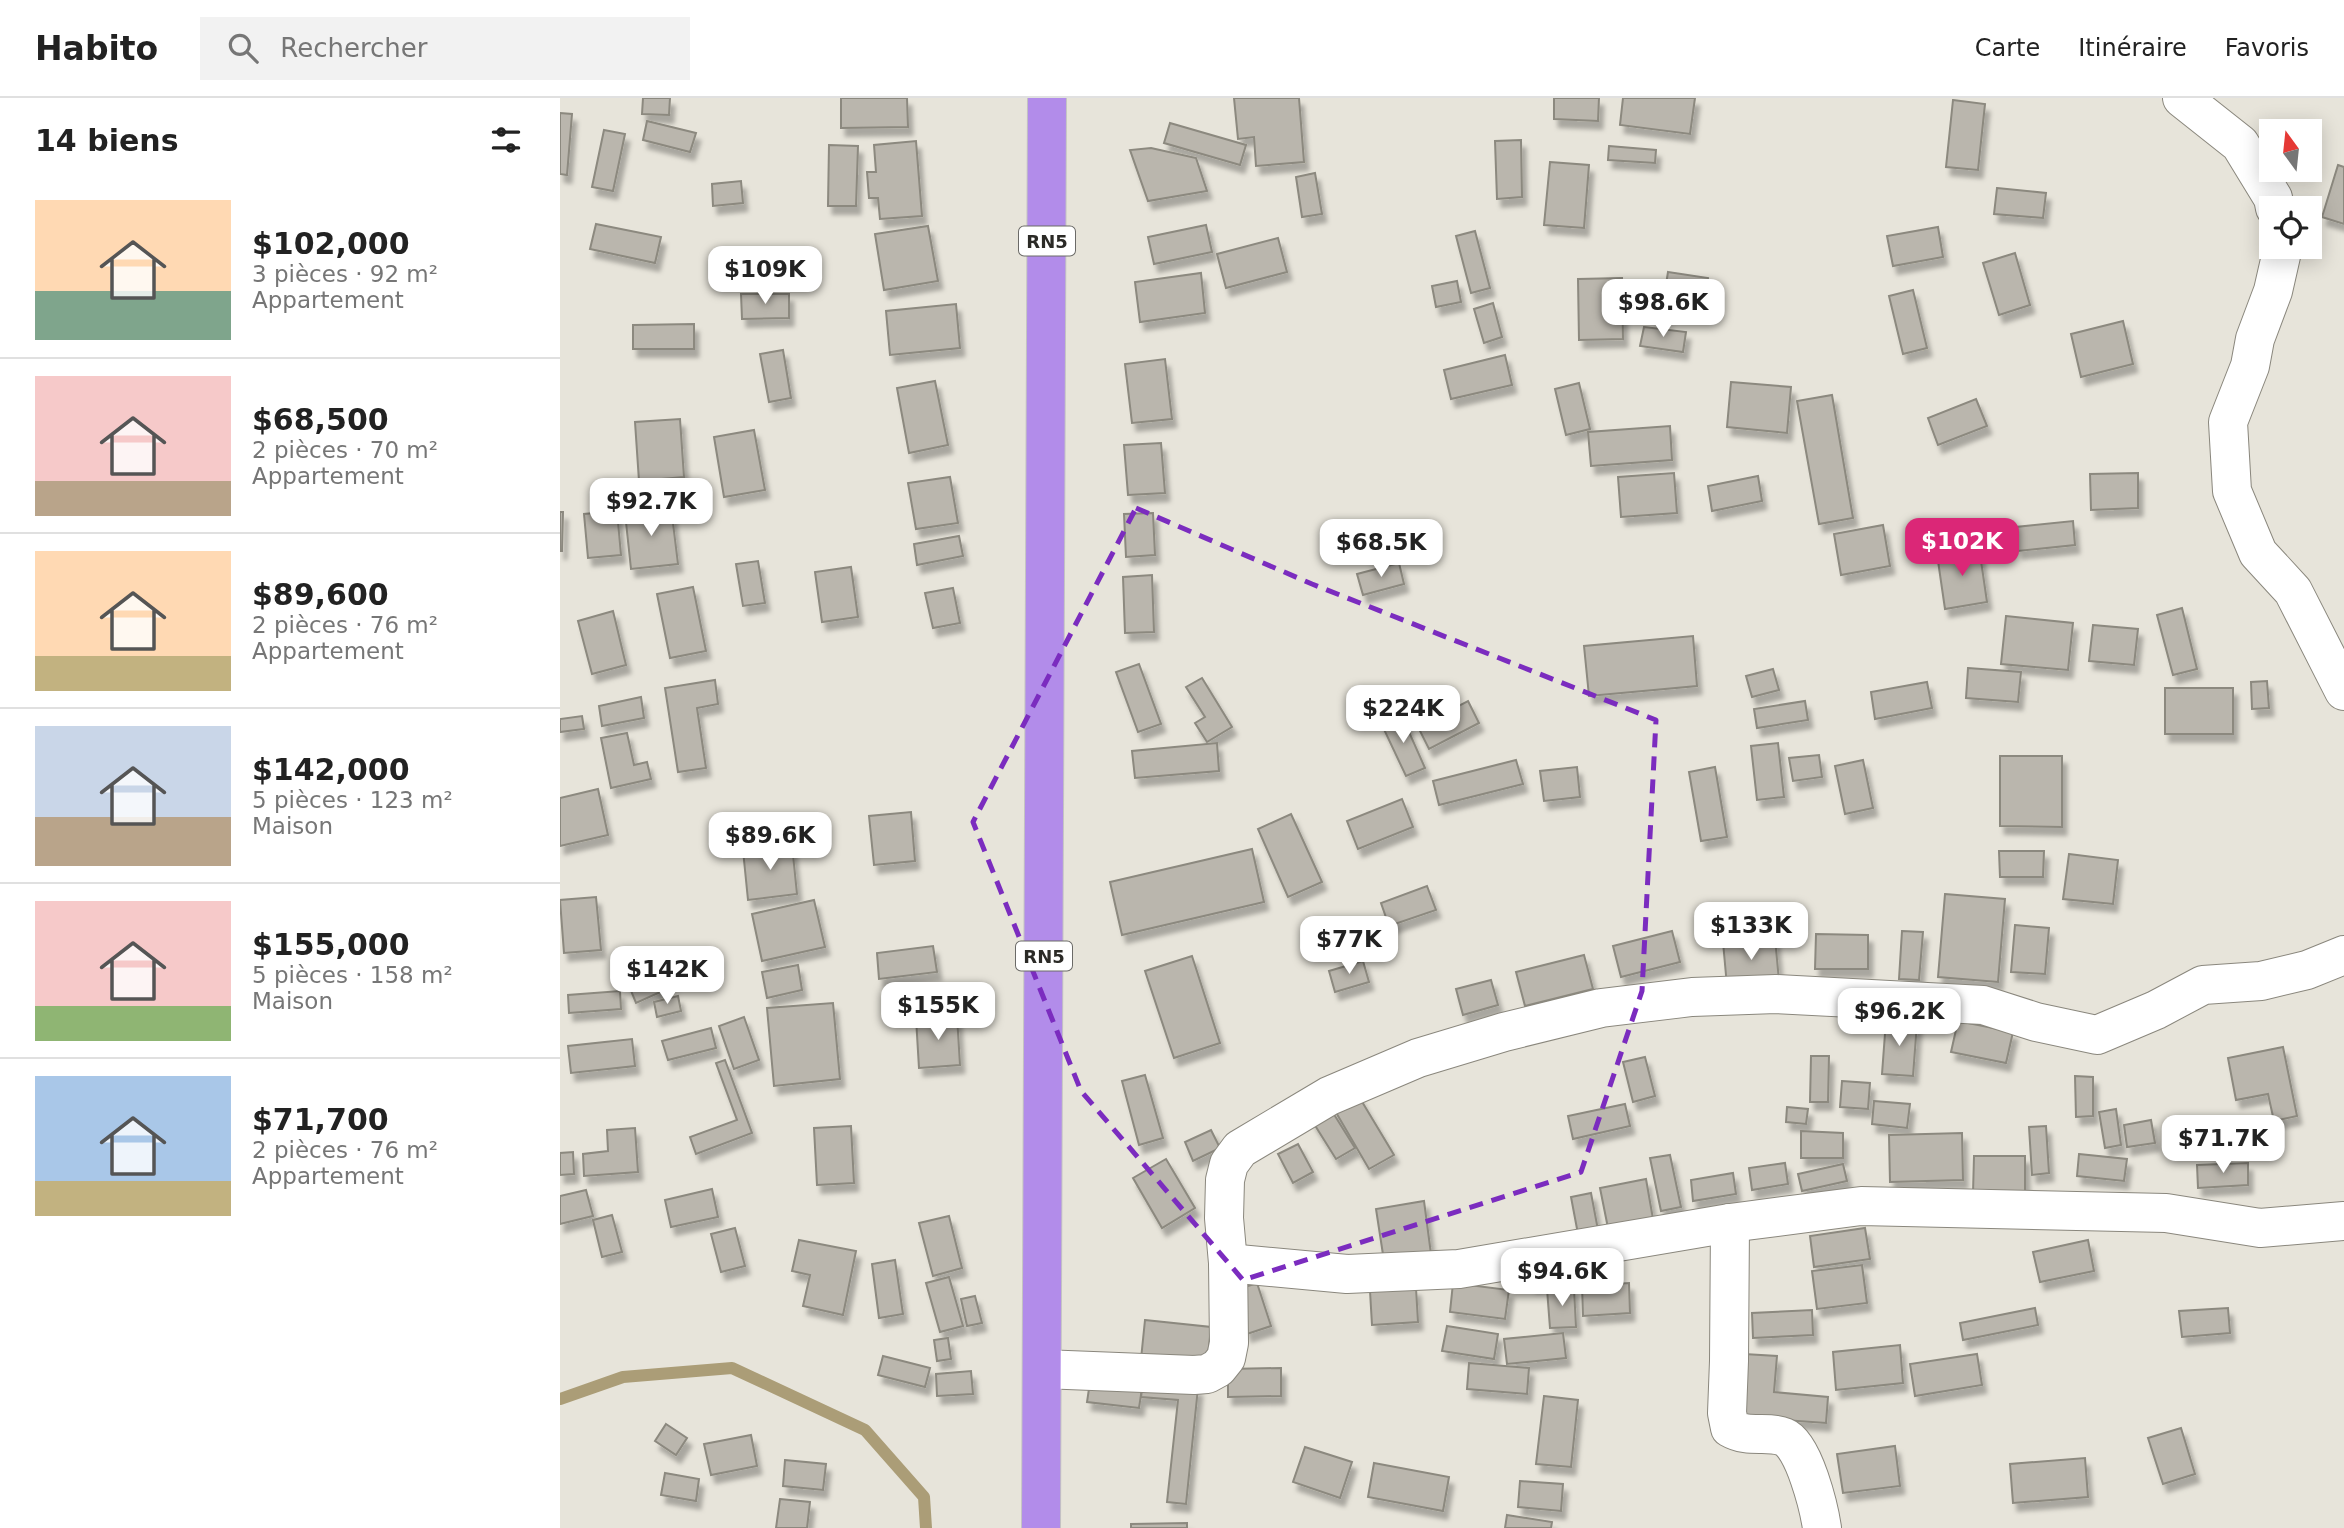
<!DOCTYPE html>
<html lang="fr">
<head>
<meta charset="utf-8">
<style>
  :root { --surface:#fff; --page:#f2f2f2; --text:#222; --muted:#767676; --line:#e0e0e0; --accent:#db2777 }
  body { margin:0; font-family:"DejaVu Sans",sans-serif; background:var(--page); color:var(--text); height:100vh; display:flex; flex-direction:column; font-size:26px; white-space:nowrap }
  * { box-sizing:border-box; margin:0 }
  p { font-size:23px; color:var(--muted) }
  .icon { flex:none; width:38px; height:38px; fill:none; stroke:currentColor; stroke-width:2; stroke-linecap:round; stroke-linejoin:round }
  .map { position:relative; flex:1; overflow:hidden }
  .drawer { display:flex; flex-direction:column; background:var(--surface); width:560px }
  .drawer>* { flex:none }
  .needle { width:46px; rotate:345deg }
  .controls { position:absolute; left:1699px; top:21px; display:grid; gap:14px }
  .controls a { display:grid; place-items:center; width:63px; height:63px; border-radius:0px; background:var(--surface); box-shadow:0 4px 18px #0003; font-size:35px }
  .price { position:absolute; translate:-50% -60px; padding:0 16px; border-radius:14px; background:#fff; color:#222; font-size:23px; line-height:46px; filter:drop-shadow(0 2px 4px #0008) }
  .price::after { content:''; position:absolute; left:50%; top:42px; width:21px; height:16px; margin-left:-10px; background:inherit; clip-path:polygon(0 0,100% 0,50% 100%) }
  .price.on { background:var(--accent); color:#fff }
  ul { padding:0; list-style:none }
  li { display:flex; align-items:center; gap:21px; height:175px; padding:0 35px }
  li+li { border-top:2px solid var(--line) }
  li span { display:grid; place-items:center; flex:none; width:196px; height:140px; border-radius:0px; color:#555 }
  li>.icon { margin-inline-start:auto }
  span .icon { width:84px; height:84px; fill:#fffc; stroke-width:1 }
  li b { font-size:30px }
  h2 { display:flex; justify-content:space-between; align-items:center; height:84px; padding:0 35px; font-size:30px }
  header { display:flex; align-items:center; gap:42px; box-sizing:border-box; height:98px; padding:0 35px; background:var(--surface); border-bottom:2px solid var(--line) }
  header strong { font-size:33px }
  nav { display:flex; gap:38px; margin-inline-start:auto; font-size:24px }
  .search { width:490px; height:63px; background:var(--page); display:flex; align-items:center; gap:18px; box-sizing:border-box; padding:0 24px; border-radius:0px; color:var(--muted); font-size:26px }
  main { display:flex; flex:1; min-height:0 }
  .map>svg:first-child { display:block }
</style>
</head>
<body>
<header>
<strong>Habito</strong>
<div class="search"><svg class="icon" aria-label="search" viewBox="0 0 24 24"><circle cx="10" cy="10" r="6"/><path d="M15 15l6 6"/></svg>Rechercher</div>
<nav><a>Carte</a><a>Itinéraire</a><a>Favoris</a></nav>
</header>
<main>
<section class="drawer">
<h2>14 biens<svg class="icon" aria-label="filters" viewBox="0 0 24 24"><path d="M4 7h16M4 17h16"/><circle cx="9" cy="7" r="2"/><circle cx="15" cy="17" r="2"/></svg></h2>
<ul>
<li><span style="background:linear-gradient(#ffd9b3 65%,#7fa58c 0)"><svg class="icon" aria-label="home" viewBox="0 0 24 24"><path d="M3 11l9-7 9 7M6 9v11h12V9"/></svg></span><div><b>$102,000</b><p>3 pièces · 92 m²</p><p>Appartement</p></div></li>
<li><span style="background:linear-gradient(#f6c9c9 75%,#b9a48a 0)"><svg class="icon" aria-label="home" viewBox="0 0 24 24"><path d="M3 11l9-7 9 7M6 9v11h12V9"/></svg></span><div><b>$68,500</b><p>2 pièces · 70 m²</p><p>Appartement</p></div></li>
<li><span style="background:linear-gradient(#ffd9b3 75%,#c2b280 0)"><svg class="icon" aria-label="home" viewBox="0 0 24 24"><path d="M3 11l9-7 9 7M6 9v11h12V9"/></svg></span><div><b>$89,600</b><p>2 pièces · 76 m²</p><p>Appartement</p></div></li>
<li><span style="background:linear-gradient(#c9d6e8 65%,#b9a48a 0)"><svg class="icon" aria-label="home" viewBox="0 0 24 24"><path d="M3 11l9-7 9 7M6 9v11h12V9"/></svg></span><div><b>$142,000</b><p>5 pièces · 123 m²</p><p>Maison</p></div></li>
<li><span style="background:linear-gradient(#f6c9c9 75%,#8fb573 0)"><svg class="icon" aria-label="home" viewBox="0 0 24 24"><path d="M3 11l9-7 9 7M6 9v11h12V9"/></svg></span><div><b>$155,000</b><p>5 pièces · 158 m²</p><p>Maison</p></div></li>
<li><span style="background:linear-gradient(#a9c7e8 75%,#c2b280 0)"><svg class="icon" aria-label="home" viewBox="0 0 24 24"><path d="M3 11l9-7 9 7M6 9v11h12V9"/></svg></span><div><b>$71,700</b><p>2 pièces · 76 m²</p><p>Appartement</p></div></li>
</ul>
</section>
<div class="map">
<svg width="1784" height="1430" viewBox="0 0 1784 1430">
  <defs>
    <filter id="shadow"><feDropShadow dx="4.5" dy="8" stdDeviation="2" flood-color="#0004"/></filter>
  </defs>
  <rect width="100%" height="100%" fill="#e7e4da"/>
  <g fill="none" stroke-linecap="round" stroke-linejoin="round">
    <polyline stroke="#ab9d77" stroke-width="12" points="0,1301 63,1279 172,1270 305,1332 364,1399 366,1430"/>
  </g>
  <g fill="#bab6ad" stroke="#8c897f" stroke-width="2" filter="url(#shadow)">
    <polygon points="83,0 110,0 109,17 82,16"/>
    <polygon points="281,0 347,0 348,29 281,30"/>
    <polygon points="674,0 739,0 744,64 696,68 694,39 678,41"/>
    <polygon points="994,0 1039,0 1038,23 994,21"/>
    <polygon points="1063,0 1135,0 1130,36 1060,27"/>
    <polygon points="1393,2 1425,6 1418,72 1386,69"/>
    <polygon points="0,15 12,16 7,77 0,76"/>
    <polygon points="87,23 136,35 130,54 83,42"/>
    <polygon points="610,25 686,47 680,67 604,45"/>
    <polygon points="44,32 65,36 53,93 32,89"/>
    <polygon points="961,42 962,99 937,101 935,43"/>
    <polygon points="356,43 362,118 320,121 318,100 309,100 307,74 316,74 314,47"/>
    <polygon points="269,47 298,48 296,108 268,108"/>
    <polygon points="1049,48 1096,52 1095,65 1048,62"/>
    <polygon points="591,50 636,60 647,93 588,103 570,52"/>
    <polygon points="990,64 1029,67 1024,130 984,127"/>
    <polygon points="1778,67 1784,69 1784,126 1762,119"/>
    <polygon points="755,75 762,116 742,119 736,79"/>
    <polygon points="181,83 183,105 153,108 152,86"/>
    <polygon points="1437,90 1486,95 1483,120 1434,116"/>
    <polygon points="36,126 101,139 95,165 30,151"/>
    <polygon points="646,127 652,154 594,166 588,139"/>
    <polygon points="368,128 378,183 324,192 315,136"/>
    <polygon points="1378,129 1383,159 1333,168 1327,138"/>
    <polygon points="915,133 930,190 911,195 896,138"/>
    <polygon points="718,140 727,174 666,190 657,156"/>
    <polygon points="1455,155 1470,207 1439,217 1423,165"/>
    <polygon points="1108,174 1148,180 1145,205 1104,199"/>
    <polygon points="641,175 645,215 580,224 575,184"/>
    <polygon points="1062,180 1063,241 1019,242 1018,181"/>
    <polygon points="897,183 901,204 876,209 872,188"/>
    <polygon points="1353,192 1367,250 1343,256 1329,198"/>
    <polygon points="181,196 229,196 229,220 182,221"/>
    <polygon points="933,205 942,239 924,245 914,211"/>
    <polygon points="396,206 400,250 330,257 326,213"/>
    <polygon points="1563,223 1573,266 1521,279 1511,236"/>
    <polygon points="134,226 134,251 73,251 73,227"/>
    <polygon points="1084,229 1126,234 1123,254 1080,248"/>
    <polygon points="223,252 231,300 209,304 200,256"/>
    <polygon points="945,257 952,287 891,301 884,272"/>
    <polygon points="605,261 612,321 572,325 565,266"/>
    <polygon points="375,283 388,347 349,355 337,290"/>
    <polygon points="1171,284 1231,289 1227,335 1167,329"/>
    <polygon points="1019,285 1030,331 1006,337 995,291"/>
    <polygon points="1272,297 1293,420 1259,426 1237,303"/>
    <polygon points="1416,301 1427,328 1378,347 1368,320"/>
    <polygon points="120,321 124,379 79,383 75,324"/>
    <polygon points="1110,328 1112,362 1031,368 1028,334"/>
    <polygon points="194,332 205,392 164,399 154,339"/>
    <polygon points="601,345 605,395 568,397 564,347"/>
    <polygon points="1114,375 1117,415 1061,419 1058,379"/>
    <polygon points="1578,375 1578,410 1531,412 1530,376"/>
    <polygon points="1198,378 1202,403 1152,413 1148,388"/>
    <polygon points="390,379 398,425 356,431 348,385"/>
    <polygon points="111,409 118,466 71,471 65,415"/>
    <polygon points="57,413 61,457 28,460 24,416"/>
    <polygon points="0,414 3,414 2,453 0,453"/>
    <polygon points="593,415 595,457 566,459 564,416"/>
    <polygon points="1513,423 1515,447 1458,453 1456,429"/>
    <polygon points="1323,427 1330,468 1281,477 1274,436"/>
    <polygon points="399,438 403,458 357,467 354,446"/>
    <polygon points="1419,449 1427,504 1385,511 1377,456"/>
    <polygon points="198,463 205,505 183,508 176,466"/>
    <polygon points="839,465 844,486 803,497 797,476"/>
    <polygon points="291,469 298,519 262,524 255,474"/>
    <polygon points="592,477 594,534 565,535 563,479"/>
    <polygon points="133,489 146,553 110,560 97,496"/>
    <polygon points="393,490 400,525 373,530 365,495"/>
    <polygon points="1622,510 1637,571 1613,577 1597,517"/>
    <polygon points="53,513 66,567 32,576 18,523"/>
    <polygon points="1446,518 1513,525 1508,572 1441,566"/>
    <polygon points="1533,527 1578,531 1574,567 1529,563"/>
    <polygon points="1133,538 1137,588 1029,598 1024,548"/>
    <polygon points="579,566 601,626 578,634 556,574"/>
    <polygon points="1408,570 1461,574 1458,604 1406,600"/>
    <polygon points="1213,571 1219,592 1192,599 1186,578"/>
    <polygon points="642,580 672,629 647,644 635,625 645,619 626,589"/>
    <polygon points="155,582 158,606 137,610 146,670 118,674 105,590"/>
    <polygon points="1707,583 1709,610 1692,611 1691,584"/>
    <polygon points="1367,584 1372,610 1315,621 1311,594"/>
    <rect x="1605" y="590" width="68" height="46"/>
    <polygon points="81,599 84,620 42,628 39,608"/>
    <polygon points="908,603 919,625 869,651 858,629"/>
    <polygon points="1245,603 1248,622 1197,630 1194,611"/>
    <polygon points="841,616 865,670 846,678 821,625"/>
    <polygon points="22,618 24,631 0,634 0,621"/>
    <polygon points="67,635 74,667 87,664 91,681 51,690 41,640"/>
    <polygon points="657,645 659,673 575,680 572,653"/>
    <polygon points="1218,645 1224,699 1197,702 1191,648"/>
    <polygon points="1259,657 1262,679 1233,683 1229,660"/>
    <polygon points="1440,658 1502,658 1502,729 1440,728"/>
    <polygon points="956,662 963,686 879,707 873,683"/>
    <polygon points="1303,662 1313,710 1285,716 1275,668"/>
    <polygon points="1017,669 1020,699 984,703 980,673"/>
    <polygon points="1155,669 1167,739 1141,743 1129,674"/>
    <polygon points="38,691 48,737 0,748 0,700"/>
    <polygon points="842,701 853,729 798,751 787,723"/>
    <polygon points="351,714 355,763 314,767 309,718"/>
    <polygon points="731,716 762,784 728,799 698,731"/>
    <polygon points="232,747 237,796 188,802 183,752"/>
    <polygon points="692,751 704,804 562,837 550,784"/>
    <polygon points="1439,753 1484,753 1483,779 1440,779"/>
    <polygon points="1509,756 1558,762 1553,806 1503,801"/>
    <polygon points="867,788 876,812 829,828 821,805"/>
    <polygon points="1385,796 1445,801 1438,884 1378,879"/>
    <polygon points="36,799 41,852 4,855 0,802"/>
    <polygon points="254,802 265,849 202,863 192,816"/>
    <polygon points="1455,827 1489,830 1485,876 1451,874"/>
    <polygon points="1112,833 1120,864 1061,879 1053,848"/>
    <polygon points="1342,833 1363,834 1359,882 1339,881"/>
    <polygon points="1256,836 1308,837 1308,871 1255,871"/>
    <polygon points="1215,840 1219,883 1167,888 1163,844"/>
    <polygon points="373,848 377,874 319,881 317,855"/>
    <polygon points="89,854 105,892 76,905 60,866"/>
    <polygon points="1024,857 1033,891 965,908 956,874"/>
    <polygon points="632,858 660,945 614,960 585,873"/>
    <polygon points="803,863 809,884 775,894 769,873"/>
    <polygon points="238,867 242,892 207,900 202,874"/>
    <polygon points="931,882 938,907 903,917 896,891"/>
    <polygon points="60,893 61,911 9,915 8,897"/>
    <polygon points="118,898 121,913 97,919 94,904"/>
    <polygon points="273,905 280,981 214,988 207,910"/>
    <polygon points="397,918 400,967 359,970 356,920"/>
    <polygon points="184,919 199,962 174,971 159,928"/>
    <polygon points="1326,922 1357,925 1353,978 1322,976"/>
    <polygon points="1398,923 1453,934 1446,965 1391,954"/>
    <polygon points="151,930 156,950 108,962 102,943"/>
    <polygon points="72,941 75,968 11,975 8,948"/>
    <polygon points="1723,949 1737,1018 1714,1023 1708,996 1676,1002 1668,960"/>
    <polygon points="1251,958 1269,958 1268,1004 1250,1004"/>
    <polygon points="1085,959 1095,998 1073,1004 1063,964"/>
    <polygon points="165,962 192,1035 136,1056 130,1039 177,1022 156,965"/>
    <polygon points="585,977 603,1040 579,1047 562,983"/>
    <polygon points="1515,978 1533,979 1533,1018 1516,1019"/>
    <polygon points="1282,983 1310,985 1308,1011 1280,1009"/>
    <polygon points="798,997 834,1057 809,1071 774,1011"/>
    <polygon points="1314,1003 1350,1006 1347,1030 1312,1026"/>
    <polygon points="1065,1006 1070,1028 1013,1041 1008,1018"/>
    <polygon points="1227,1009 1248,1011 1246,1026 1226,1024"/>
    <polygon points="770,1010 795,1050 776,1061 751,1021"/>
    <polygon points="1556,1011 1561,1047 1545,1050 1539,1014"/>
    <polygon points="1591,1022 1595,1045 1567,1049 1564,1027"/>
    <polygon points="291,1028 294,1085 257,1087 254,1030"/>
    <polygon points="1486,1028 1489,1075 1472,1077 1469,1029"/>
    <polygon points="75,1030 78,1074 24,1078 23,1056 48,1053 47,1032"/>
    <polygon points="651,1032 660,1050 633,1063 625,1044"/>
    <polygon points="1241,1033 1283,1035 1283,1060 1241,1060"/>
    <polygon points="1402,1035 1403,1082 1330,1084 1329,1037"/>
    <polygon points="738,1046 753,1074 733,1085 718,1056"/>
    <polygon points="13,1054 14,1076 0,1077 0,1055"/>
    <polygon points="1519,1056 1567,1061 1564,1083 1517,1078"/>
    <polygon points="1110,1057 1121,1109 1101,1113 1090,1060"/>
    <polygon points="1414,1058 1465,1058 1465,1096 1413,1095"/>
    <polygon points="606,1061 635,1110 602,1130 573,1080"/>
    <polygon points="1225,1065 1228,1086 1192,1092 1189,1070"/>
    <polygon points="1688,1065 1688,1087 1638,1090 1637,1067"/>
    <polygon points="1283,1066 1287,1083 1242,1093 1238,1076"/>
    <polygon points="1173,1075 1176,1096 1133,1103 1131,1082"/>
    <polygon points="1086,1081 1093,1121 1048,1130 1040,1090"/>
    <polygon points="152,1091 158,1119 111,1129 105,1102"/>
    <polygon points="26,1092 33,1118 0,1126 0,1098"/>
    <polygon points="1031,1095 1038,1132 1018,1136 1011,1099"/>
    <polygon points="864,1103 871,1156 824,1163 816,1111"/>
    <polygon points="52,1117 62,1154 42,1159 33,1122"/>
    <polygon points="389,1118 402,1170 373,1178 359,1125"/>
    <polygon points="175,1130 185,1168 161,1174 151,1136"/>
    <polygon points="1305,1130 1310,1161 1254,1169 1250,1138"/>
    <polygon points="239,1142 296,1153 283,1217 243,1208 250,1177 232,1173"/>
    <polygon points="1528,1142 1534,1173 1480,1184 1473,1154"/>
    <polygon points="335,1162 343,1216 319,1220 312,1166"/>
    <polygon points="1026,1164 1028,1181 972,1187 970,1170"/>
    <polygon points="1302,1167 1307,1205 1257,1211 1252,1173"/>
    <polygon points="389,1179 403,1228 380,1234 366,1185"/>
    <polygon points="697,1185 711,1228 687,1236 673,1193"/>
    <polygon points="893,1185 949,1192 945,1221 890,1214"/>
    <polygon points="1069,1185 1070,1215 1023,1218 1022,1188"/>
    <polygon points="856,1190 858,1224 812,1227 810,1193"/>
    <polygon points="1014,1190 1016,1229 990,1230 987,1191"/>
    <polygon points="415,1198 422,1225 407,1228 401,1201"/>
    <polygon points="1475,1210 1478,1227 1403,1242 1400,1225"/>
    <polygon points="1668,1210 1670,1235 1622,1239 1619,1213"/>
    <polygon points="1252,1212 1253,1237 1193,1240 1192,1215"/>
    <polygon points="585,1222 651,1229 647,1268 581,1261"/>
    <polygon points="887,1228 938,1236 934,1261 882,1253"/>
    <polygon points="1003,1235 1006,1260 947,1266 944,1241"/>
    <polygon points="388,1240 391,1261 377,1263 374,1242"/>
    <polygon points="1340,1247 1343,1285 1276,1292 1273,1254"/>
    <polygon points="1184,1256 1217,1258 1214,1294 1268,1299 1266,1325 1179,1319"/>
    <polygon points="1417,1256 1422,1287 1355,1298 1350,1266"/>
    <polygon points="323,1258 370,1270 365,1289 318,1277"/>
    <polygon points="909,1265 969,1270 967,1296 907,1291"/>
    <polygon points="721,1270 721,1298 668,1299 668,1271"/>
    <polygon points="411,1273 413,1296 377,1298 376,1276"/>
    <polygon points="531,1277 583,1284 579,1310 527,1304"/>
    <polygon points="583,1284 638,1290 626,1406 607,1404 618,1302 581,1299"/>
    <polygon points="984,1298 1018,1302 1011,1369 976,1366"/>
    <polygon points="106,1326 127,1340 116,1357 95,1343"/>
    <polygon points="1621,1330 1635,1376 1603,1386 1588,1340"/>
    <polygon points="191,1337 197,1368 151,1377 144,1346"/>
    <polygon points="1335,1348 1340,1388 1283,1395 1277,1356"/>
    <polygon points="745,1349 792,1364 780,1400 733,1384"/>
    <polygon points="1525,1360 1528,1399 1453,1405 1450,1366"/>
    <polygon points="225,1362 266,1366 263,1392 223,1388"/>
    <polygon points="814,1365 889,1379 883,1413 808,1399"/>
    <polygon points="105,1375 139,1381 136,1403 101,1397"/>
    <polygon points="960,1383 1003,1386 1001,1413 958,1409"/>
    <polygon points="220,1401 250,1404 247,1430 216,1430"/>
    <polygon points="947,1417 992,1424 991,1430 945,1430"/>
    <polygon points="627,1425 627,1430 571,1430 571,1426"/>
  </g>
  <g fill="none" stroke-linecap="round" stroke-linejoin="round">
    <defs>
      <g id="minor">
        <polyline points="1622,0 1680,46 1713,100 1715,110"/>
        <polyline points="1723,149 1713,193 1695,241 1690,268 1668,324 1672,393 1698,455 1733,493 1784,593"/>
        <path d="M 1170,1125 L 1169,1263 L 1167,1315 L 1170,1330 C 1189,1341 1207,1332 1224,1339 C 1244,1347 1259,1410 1262,1430"/>
        <polyline points="668,1165 787,1176 899,1171 1170,1125 1301,1108 1606,1115 1700,1130 1784,1123"/>
        <polyline points="482,1271 634,1277 647,1276 658,1270 666,1260 669,1245 668,1165 664,1120 665,1082 669,1066 680,1051 769,998 858,960 944,934 1041,910 1132,899 1216,896 1423,907 1476,924 1537,937 1596,912 1643,887 1701,883 1747,872 1784,857"/>
      </g>
      <polyline id="highway" points="481,1430 487,0"/>
    </defs>
    <use href="#minor" stroke="#8a877d" stroke-width="40"/>
    <use href="#highway" stroke="#c4c3c2" stroke-width="40"/>
    <use href="#minor" stroke="#fff" stroke-width="38"/>
    <use href="#highway" stroke="#b28cea" stroke-width="38"/>
  </g>
  <path fill="none" stroke="#7b2cbf" stroke-width="5" stroke-dasharray="14 9" stroke-linejoin="round" d="M 576,410 L 752,486 L 1096,622 L 1082,893 L 1021,1074 L 683,1182 L 521,993 L 413,724 Z"/>
  <g text-anchor="middle" dominant-baseline="central" stroke-width="5" stroke-linejoin="round" paint-order="stroke">
    <g fill="#fff" stroke="#6b6a67" stroke-width="2">
      <rect x="459" y="128.5" width="56" height="29" rx="5"/>
      <rect x="456" y="843.5" width="56" height="29" rx="5"/>
    </g>
    <g font-size="18" font-weight="bold" fill="#2b2a26">
      <text x="487" y="143">RN5</text>
      <text x="484" y="858">RN5</text>
    </g>
  </g>
</svg>
<div class="controls">
<a><svg class="needle" viewBox="-14 -14 28 28"><path d="M0-13l5 13h-10z" fill="#e53935"/><path d="M0 13l5-13h-10z" fill="#767676"/></svg></a>
<a><svg class="icon" aria-label="locate" viewBox="0 0 24 24"><circle cx="12" cy="12" r="6"/><path d="M12 2v4M12 18v4M2 12h4M18 12h4"/></svg></a>
</div>
<b class="price" style="left:205px;top:208px">$109K</b>
<b class="price" style="left:1103px;top:241px">$98.6K</b>
<b class="price" style="left:91px;top:440px">$92.7K</b>
<b class="price on" style="left:1402px;top:480px">$102K</b>
<b class="price" style="left:821px;top:481px">$68.5K</b>
<b class="price" style="left:843px;top:647px">$224K</b>
<b class="price" style="left:210px;top:774px">$89.6K</b>
<b class="price" style="left:1191px;top:864px">$133K</b>
<b class="price" style="left:789px;top:878px">$77K</b>
<b class="price" style="left:107px;top:908px">$142K</b>
<b class="price" style="left:378px;top:944px">$155K</b>
<b class="price" style="left:1339px;top:950px">$96.2K</b>
<b class="price" style="left:1663px;top:1077px">$71.7K</b>
<b class="price" style="left:1002px;top:1210px">$94.6K</b>
</div>
</main>
</body>
</html>
